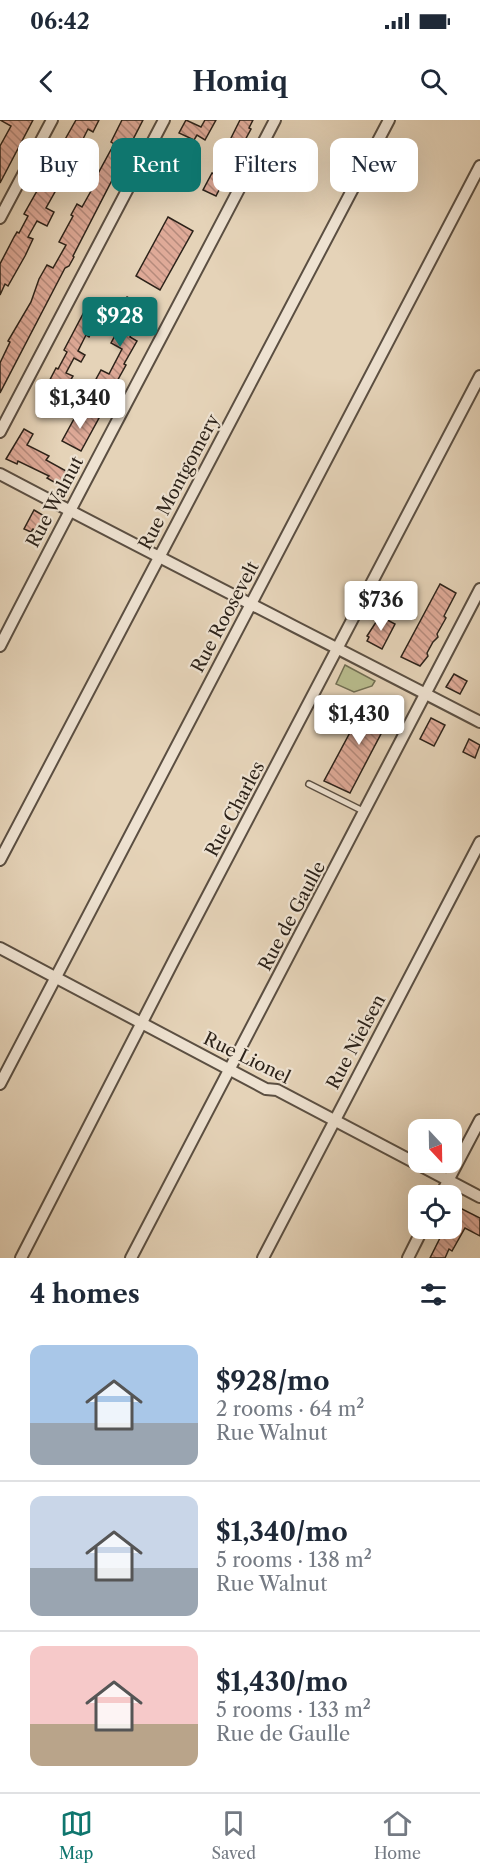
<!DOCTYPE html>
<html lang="en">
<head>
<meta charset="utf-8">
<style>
  :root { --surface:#fff; --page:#f2f2f3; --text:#1f2937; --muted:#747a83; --line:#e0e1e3; --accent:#0f766e }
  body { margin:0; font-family:"Libre Caslon Text",serif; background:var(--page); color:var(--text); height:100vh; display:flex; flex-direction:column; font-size:22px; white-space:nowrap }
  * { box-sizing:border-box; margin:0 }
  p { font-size:20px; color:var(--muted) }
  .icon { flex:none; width:33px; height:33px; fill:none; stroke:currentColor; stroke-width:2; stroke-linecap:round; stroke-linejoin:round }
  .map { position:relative; height:1138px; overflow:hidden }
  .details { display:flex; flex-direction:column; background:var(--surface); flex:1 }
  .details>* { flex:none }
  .top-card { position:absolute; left:18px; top:18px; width:444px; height:54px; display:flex; gap:12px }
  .needle { width:39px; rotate:158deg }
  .tools { position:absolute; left:408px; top:999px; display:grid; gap:12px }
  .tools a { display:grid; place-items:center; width:54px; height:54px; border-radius:12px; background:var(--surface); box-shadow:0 6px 24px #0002; font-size:30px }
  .price { position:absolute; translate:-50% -51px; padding:0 14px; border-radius:6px; background:#fff; color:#222; font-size:20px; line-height:39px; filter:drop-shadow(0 2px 3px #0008) }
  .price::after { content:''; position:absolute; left:50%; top:36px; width:18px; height:14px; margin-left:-9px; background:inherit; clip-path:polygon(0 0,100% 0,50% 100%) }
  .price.selected { background:var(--accent); color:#fff }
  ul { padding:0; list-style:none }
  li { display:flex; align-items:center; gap:18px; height:150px; padding:0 30px }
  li+li { border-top:2px solid var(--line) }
  li span { display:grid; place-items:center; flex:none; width:168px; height:120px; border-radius:12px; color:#555 }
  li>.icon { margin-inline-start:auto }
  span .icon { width:72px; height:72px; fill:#fffc; stroke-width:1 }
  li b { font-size:26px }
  h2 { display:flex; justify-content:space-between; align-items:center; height:72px; padding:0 30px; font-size:26px }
  .pill { padding:0 21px; border-radius:12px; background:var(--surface); box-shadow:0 6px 24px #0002; font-size:21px; line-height:54px }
  .pill.selected { background:var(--accent); color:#fff }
  .status { display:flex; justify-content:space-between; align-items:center; height:42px; padding:0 30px; background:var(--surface); direction:ltr }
  .status svg { height:16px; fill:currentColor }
  header { display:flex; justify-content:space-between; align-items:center; height:78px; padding:0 30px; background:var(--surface); font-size:27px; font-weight:700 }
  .tab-bar { display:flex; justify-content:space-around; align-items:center; height:84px; border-top:2px solid var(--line); background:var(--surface); font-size:16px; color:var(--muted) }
  .tab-bar a { display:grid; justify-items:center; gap:3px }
  .tab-bar .selected { color:var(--accent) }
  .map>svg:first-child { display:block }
</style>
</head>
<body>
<div class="status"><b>06:42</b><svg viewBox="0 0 49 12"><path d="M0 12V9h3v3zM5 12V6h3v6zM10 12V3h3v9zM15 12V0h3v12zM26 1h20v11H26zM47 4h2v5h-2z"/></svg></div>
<header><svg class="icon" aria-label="back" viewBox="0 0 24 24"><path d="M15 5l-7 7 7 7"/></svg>Homiq<svg class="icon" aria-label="search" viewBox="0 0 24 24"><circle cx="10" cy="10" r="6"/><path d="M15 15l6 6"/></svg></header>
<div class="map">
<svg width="480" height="1138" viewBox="0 0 480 1138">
  <defs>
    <pattern id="building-back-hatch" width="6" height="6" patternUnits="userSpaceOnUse" patternTransform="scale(1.5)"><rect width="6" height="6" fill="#dfaa98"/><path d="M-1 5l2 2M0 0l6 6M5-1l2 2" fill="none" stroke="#b58a7b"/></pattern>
  </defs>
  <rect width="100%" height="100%" fill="#e5d3b8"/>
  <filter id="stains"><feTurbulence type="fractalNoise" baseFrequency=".00333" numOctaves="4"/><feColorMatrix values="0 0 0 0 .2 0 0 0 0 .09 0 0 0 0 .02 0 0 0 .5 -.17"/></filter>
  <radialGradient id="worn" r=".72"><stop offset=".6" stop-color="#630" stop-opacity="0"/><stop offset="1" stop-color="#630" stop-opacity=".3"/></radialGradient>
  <polygon fill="#b8bb8c" stroke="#726f53" stroke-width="1.5" points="345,545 375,561 372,566 354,572 336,564"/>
  <g fill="url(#building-back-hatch)" stroke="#2d231a" stroke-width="1.5">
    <polygon points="0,0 33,0 0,63 0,26 11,6"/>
    <polygon points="76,0 99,0 93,12 88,9 69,47 54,39"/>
    <polygon points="122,0 143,0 73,136 74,137 69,146 65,148 0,273 0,243 10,222 8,221 31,182 39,159 47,145 53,148 66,125 59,122 73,96 71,95 77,84 82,87 96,62 94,61 114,24 111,22"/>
    <polygon points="186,0 201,7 205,0 216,0 205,20 197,15 194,20 179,13"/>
    <polygon points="240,0 253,0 249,8 251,9 231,46 215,38 223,24 227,26"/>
    <polygon points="170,33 182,39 173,54 161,48"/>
    <polygon points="276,38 289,44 283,56 270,49"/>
    <polygon points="212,53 223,59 220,63 222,64 216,76 203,70"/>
    <polygon points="46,55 60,63 46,88 54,92 47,106 37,101 28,117 33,119 25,136 8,166 5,164 0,175 0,144 14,117 17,112 19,113 28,96 24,94"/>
    <polygon points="168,97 193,111 160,170 136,156"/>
    <polygon points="127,177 146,188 130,217 137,221 124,244 126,245 106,281 89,272 101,250 109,254 122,229 111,223 123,201 116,197"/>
    <polygon points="84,192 101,200 94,212 92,211 89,217 86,215 78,231 85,235 81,242 74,238 66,253 73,256 66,268 60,265 51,282 41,277 56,248 58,249 67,232 64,230"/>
    <polygon points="80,288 99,298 81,331 62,321"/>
    <polygon points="24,309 33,314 27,325 49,336 46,340 68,352 61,366 47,358 49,356 18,341 17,344 6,339"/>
    <polygon points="34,390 51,400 43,414 33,409 31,412 24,409"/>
    <polygon points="440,464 456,473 444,496 446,498 437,514 438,517 433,522 427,533 428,536 420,546 401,537"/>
    <polygon points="380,496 395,504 382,529 367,521 369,517 367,516"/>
    <polygon points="454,554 467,561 460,574 446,567"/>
    <polygon points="369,577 393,591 350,673 324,661"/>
    <polygon points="431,598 445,605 434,626 420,619"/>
    <polygon points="469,619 480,625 475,638 463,632"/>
    <polygon points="456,1086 480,1098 480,1116 465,1108 452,1131 449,1129 445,1138 430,1138 445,1108 452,1108 452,1094"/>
  </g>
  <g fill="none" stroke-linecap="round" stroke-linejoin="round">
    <defs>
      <polyline id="service" points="309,664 365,692"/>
      <g id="minor">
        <polyline points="0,98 52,0"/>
        <polyline points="0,312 164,0"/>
        <path d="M 0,354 C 159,438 320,519 480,602"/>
        <path d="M 0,526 C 90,350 184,176 275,0"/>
        <polyline points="0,740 389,0"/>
        <polyline points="0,828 266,969 277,970 480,1077"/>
        <polyline points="0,964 480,46"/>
        <polyline points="440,1076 480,1000"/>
        <polyline points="21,1138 175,838 480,256"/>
        <polyline points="131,1138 480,469"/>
        <polyline points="263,1138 480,722"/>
        <polyline points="408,1138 423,1108"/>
      </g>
    </defs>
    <use href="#service" stroke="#5b4f42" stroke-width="8"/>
    <use href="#minor" stroke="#5b4f42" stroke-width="14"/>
    <use href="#service" stroke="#eee2d1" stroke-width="5"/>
    <use href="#minor" stroke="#eee2d1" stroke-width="10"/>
  </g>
  <g text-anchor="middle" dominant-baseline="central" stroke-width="4.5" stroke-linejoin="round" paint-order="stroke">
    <g font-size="18" fill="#2d231a" stroke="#eee2d1">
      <text transform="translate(179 362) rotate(-62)">Rue Montgomery</text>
      <text transform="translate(55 382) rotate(-62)">Rue Walnut</text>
      <text transform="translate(225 497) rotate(-62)">Rue Roosevelt</text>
      <text transform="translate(235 689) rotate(-62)">Rue Charles</text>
      <text transform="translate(292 796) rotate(-62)">Rue de Gaulle</text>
      <text transform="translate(356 922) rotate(-62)">Rue Nielsen</text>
      <text transform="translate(247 938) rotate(26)">Rue Lionel</text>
    </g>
  </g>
  <rect width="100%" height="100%" filter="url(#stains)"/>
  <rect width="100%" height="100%" fill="url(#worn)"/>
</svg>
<div class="tools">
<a><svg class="needle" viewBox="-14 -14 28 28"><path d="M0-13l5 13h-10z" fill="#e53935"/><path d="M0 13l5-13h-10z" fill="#747a83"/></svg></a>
<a><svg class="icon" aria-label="locate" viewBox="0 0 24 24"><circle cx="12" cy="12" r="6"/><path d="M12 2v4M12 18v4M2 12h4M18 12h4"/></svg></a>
</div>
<b class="price selected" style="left:120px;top:228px">$928</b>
<b class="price" style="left:80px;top:310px">$1,340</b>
<b class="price" style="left:381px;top:512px">$736</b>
<b class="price" style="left:359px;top:626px">$1,430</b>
<div class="top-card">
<a class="pill">Buy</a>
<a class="pill selected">Rent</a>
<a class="pill">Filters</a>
<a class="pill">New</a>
</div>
</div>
<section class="details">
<h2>4 homes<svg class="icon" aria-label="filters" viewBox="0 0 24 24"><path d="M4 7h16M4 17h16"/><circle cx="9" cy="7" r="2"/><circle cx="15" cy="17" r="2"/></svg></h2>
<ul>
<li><span style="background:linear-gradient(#a9c7e8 65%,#9aa5b1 0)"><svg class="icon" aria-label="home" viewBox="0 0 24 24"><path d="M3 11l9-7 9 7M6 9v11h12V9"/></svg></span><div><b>$928/mo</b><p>2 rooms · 64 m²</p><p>Rue Walnut</p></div></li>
<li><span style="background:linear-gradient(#c9d6e8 60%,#9aa5b1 0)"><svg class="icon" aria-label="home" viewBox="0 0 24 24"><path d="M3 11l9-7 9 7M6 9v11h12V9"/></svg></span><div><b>$1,340/mo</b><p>5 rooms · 138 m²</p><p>Rue Walnut</p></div></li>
<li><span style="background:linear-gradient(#f6c9c9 65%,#b9a48a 0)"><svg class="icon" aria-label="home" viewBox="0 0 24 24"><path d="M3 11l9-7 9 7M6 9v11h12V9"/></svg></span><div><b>$1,430/mo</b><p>5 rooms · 133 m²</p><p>Rue de Gaulle</p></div></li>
</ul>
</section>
<nav class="tab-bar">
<a class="selected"><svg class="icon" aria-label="map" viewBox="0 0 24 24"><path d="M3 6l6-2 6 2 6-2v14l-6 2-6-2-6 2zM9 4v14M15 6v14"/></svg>Map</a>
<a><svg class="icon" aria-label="saved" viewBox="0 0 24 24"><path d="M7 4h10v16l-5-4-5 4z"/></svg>Saved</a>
<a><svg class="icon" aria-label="home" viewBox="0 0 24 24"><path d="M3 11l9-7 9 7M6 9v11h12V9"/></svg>Home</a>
</nav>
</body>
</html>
